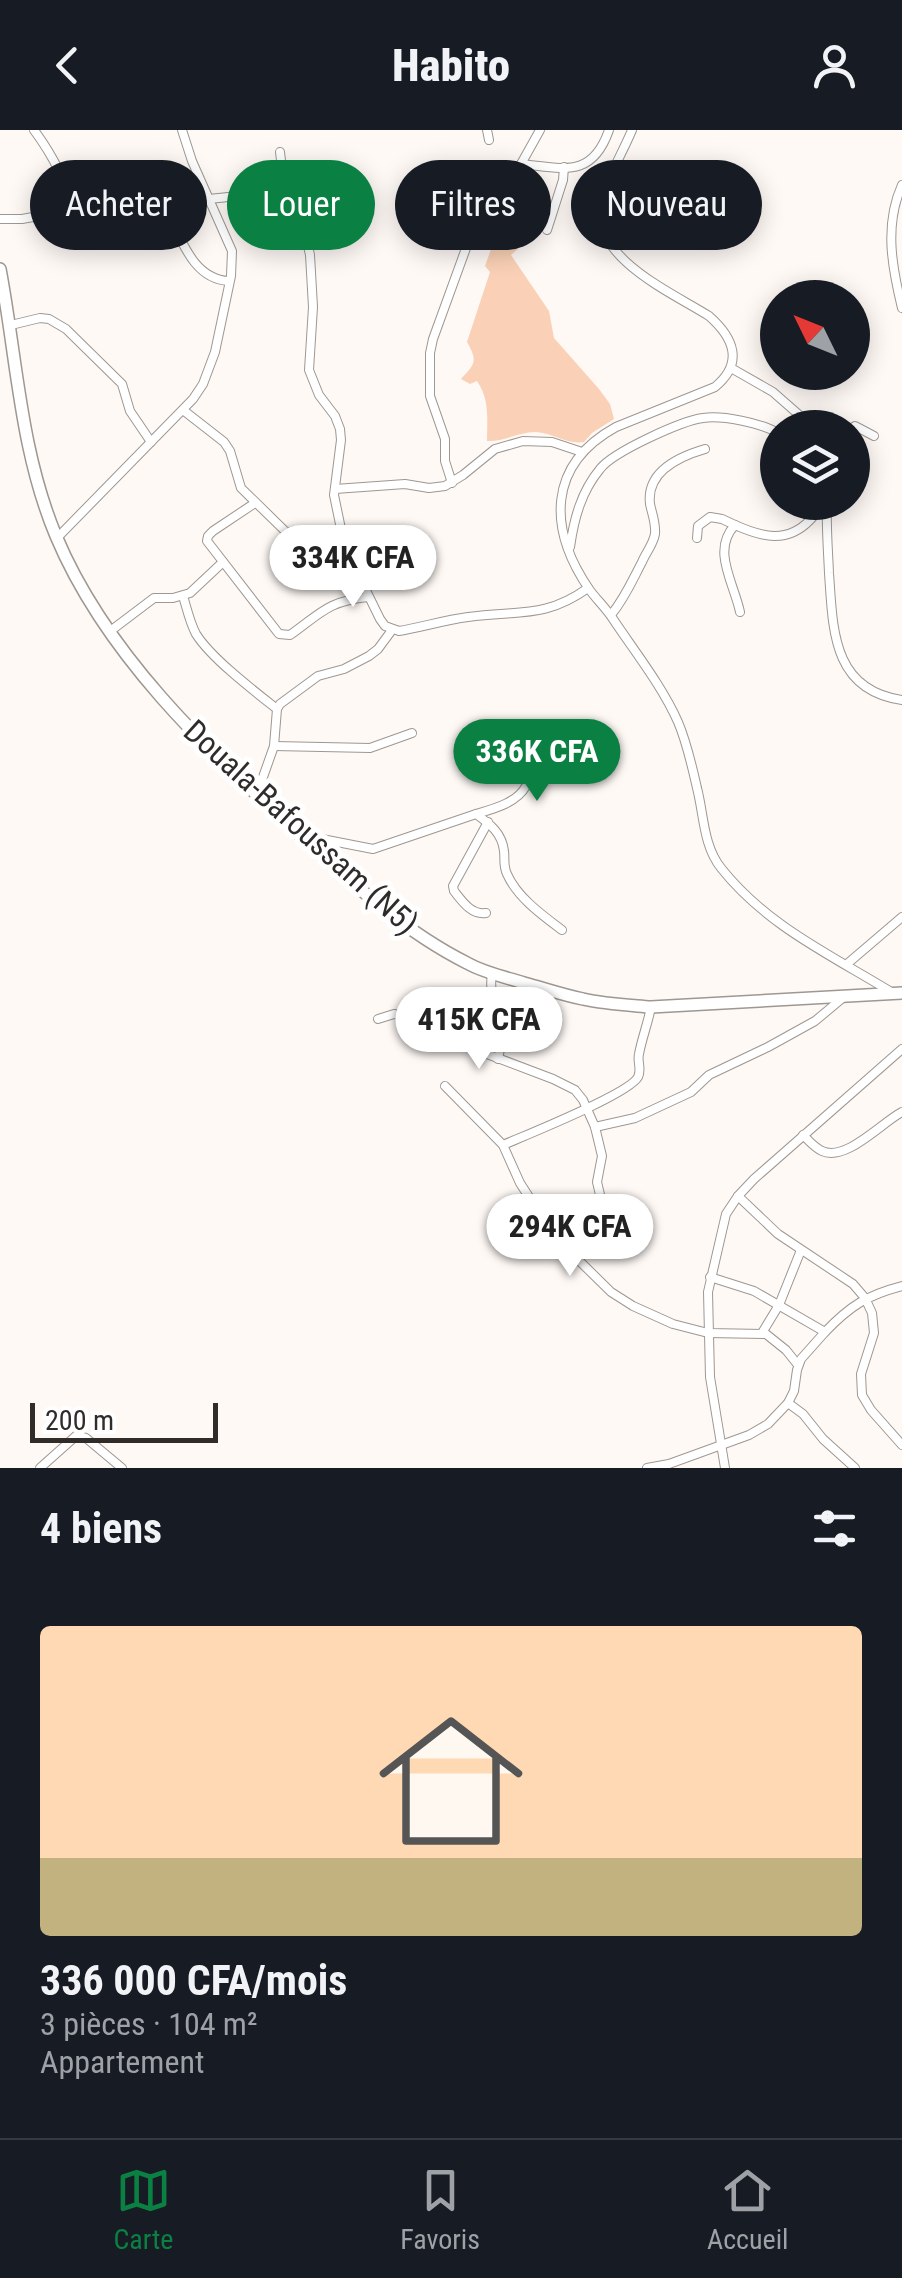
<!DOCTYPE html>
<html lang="fr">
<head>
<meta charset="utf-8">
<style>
  :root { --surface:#171b24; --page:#20242c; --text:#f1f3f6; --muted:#9ea1a6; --line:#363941; --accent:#0b8043 }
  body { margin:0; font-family:"Roboto Condensed",sans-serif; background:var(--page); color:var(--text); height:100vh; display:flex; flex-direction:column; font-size:38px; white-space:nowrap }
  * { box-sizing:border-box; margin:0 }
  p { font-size:32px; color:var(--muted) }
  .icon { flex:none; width:55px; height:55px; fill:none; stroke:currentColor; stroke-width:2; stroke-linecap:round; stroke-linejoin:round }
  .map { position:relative; height:1338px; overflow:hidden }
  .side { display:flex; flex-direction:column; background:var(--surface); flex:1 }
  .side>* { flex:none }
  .top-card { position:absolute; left:30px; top:30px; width:842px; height:90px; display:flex; gap:20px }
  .needle { width:65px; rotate:313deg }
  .tools { position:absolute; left:760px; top:150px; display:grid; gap:20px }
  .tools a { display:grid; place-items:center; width:110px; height:110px; border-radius:50%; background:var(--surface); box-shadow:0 5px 25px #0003; font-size:50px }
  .scale { position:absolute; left:30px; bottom:25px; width:188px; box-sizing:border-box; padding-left:10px; border:5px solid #2f2c2a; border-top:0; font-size:28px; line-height:35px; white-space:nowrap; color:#2f2c2a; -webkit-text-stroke:8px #fff; paint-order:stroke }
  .price { position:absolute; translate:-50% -85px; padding:0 22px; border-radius:35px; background:#fff; color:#222; font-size:32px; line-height:65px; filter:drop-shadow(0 2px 5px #0008) }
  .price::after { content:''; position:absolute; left:50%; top:60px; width:30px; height:22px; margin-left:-15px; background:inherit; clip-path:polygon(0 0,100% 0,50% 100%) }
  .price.active { background:var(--accent); color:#fff }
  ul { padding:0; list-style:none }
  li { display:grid; align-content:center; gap:20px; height:530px; padding:0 40px }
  li span { display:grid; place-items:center; height:310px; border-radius:10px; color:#555 }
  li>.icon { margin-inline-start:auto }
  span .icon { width:180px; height:180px; fill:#fffc; stroke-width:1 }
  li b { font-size:42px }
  h2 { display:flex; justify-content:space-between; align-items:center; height:120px; padding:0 40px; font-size:42px }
  .chip { padding:0 35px; border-radius:45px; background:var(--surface); box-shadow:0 5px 25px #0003; font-size:35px; line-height:90px }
  .chip.active { background:var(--accent); color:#fff }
  header { display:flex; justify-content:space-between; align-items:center; height:130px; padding:0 40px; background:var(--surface); font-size:45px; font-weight:800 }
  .tabs { display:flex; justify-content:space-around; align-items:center; height:140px; border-top:2px solid var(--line); background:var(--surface); font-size:28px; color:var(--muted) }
  .tabs a { display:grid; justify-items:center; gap:5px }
  .tabs .active { color:var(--accent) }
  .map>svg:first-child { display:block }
</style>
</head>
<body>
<header><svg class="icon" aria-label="back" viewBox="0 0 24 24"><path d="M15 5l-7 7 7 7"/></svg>Habito<svg class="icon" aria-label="person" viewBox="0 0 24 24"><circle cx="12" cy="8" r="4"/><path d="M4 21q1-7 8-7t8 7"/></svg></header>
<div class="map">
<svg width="902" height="1338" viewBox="0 0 902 1338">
  <rect width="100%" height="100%" fill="#fef9f5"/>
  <path fill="#fad1b6" d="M 508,100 L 518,119 L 511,125 L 549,181 L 554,208 L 599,259 L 610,274 L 614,289 L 592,303 L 584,312 C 568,315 553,303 536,302 C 518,302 504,312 487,311 C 487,289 490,270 477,251 L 470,254 L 461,249 C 475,234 478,231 467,212 L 490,142 L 485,136 L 496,105 Z"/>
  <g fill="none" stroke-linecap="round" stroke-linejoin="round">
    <defs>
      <g id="minor">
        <path d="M 34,0 C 51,23 66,51 73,79"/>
        <polyline points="487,0 489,10"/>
        <path d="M 632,0 C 623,22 606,50 601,73 C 590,127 671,162 709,186 C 734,208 744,233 715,257 L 616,297 C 547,335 548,399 589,459 C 596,469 606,478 613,489 C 635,522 662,556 678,592 C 687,613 692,636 697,658 C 704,685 703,715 721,738 C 767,796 831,825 893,863"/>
        <polyline points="280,22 283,47 293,76 303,94 310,125 313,177 309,240 319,265 335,286 340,299 341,310 334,365 347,428"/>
        <path d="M 521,34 C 563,38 592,49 609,0"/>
        <path d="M 902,55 C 884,95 892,137 902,178"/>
        <path d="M 160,69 C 179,98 188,149 229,151"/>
        <polyline points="0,89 22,89 104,74 166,69 209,69 238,66 265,61 283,47"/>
        <polyline points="547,100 563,50 564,37"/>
        <polyline points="11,195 40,188 49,189 66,199 122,254 130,281 151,312"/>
        <polyline points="731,238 773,262 814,298"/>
        <path d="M 183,280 L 224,312 L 230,321 L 241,358 L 285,401 L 313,418 L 347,428 L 354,436 L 380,489 L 385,496 L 399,501 C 422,497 445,490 468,487 C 517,480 545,489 588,458"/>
        <polyline points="852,298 855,296 874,306"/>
        <polyline points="452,353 445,331 445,309 430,266 430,223 433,209 473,99 484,80 521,34 540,0"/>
        <polyline points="335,359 405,354 429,358 445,356 463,345 495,319 523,311 552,312 582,322"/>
        <path d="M 255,373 L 213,401 L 208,406 L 207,411 L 279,504 L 290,505 C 321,483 328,471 368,467"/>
        <path d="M 827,373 C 826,396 828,419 829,443 C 833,499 832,560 902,570"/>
        <polyline points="57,408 193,269 203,254 215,222 231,146 232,121 192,31 182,0"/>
        <polyline points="697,408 698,396 710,387 722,389 735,395"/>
        <path d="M 570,417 C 574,389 581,362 600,339 C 613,322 681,291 703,288 C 722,285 761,293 778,303"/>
        <path d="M 183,466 C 187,479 190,493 196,504 C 211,528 254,561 277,579"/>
        <path d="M 740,482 C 734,453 711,420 735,395 C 762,407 787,414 810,390 C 816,384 819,378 827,372"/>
        <path d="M 611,485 C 625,468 632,451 642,432 C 646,422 653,415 655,404 C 656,393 652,384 650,374 C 646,341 681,326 705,319"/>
        <polyline points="109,502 154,468 173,468 190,463 223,432"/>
        <polyline points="274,616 370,618 412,603"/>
        <polyline points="257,664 274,616 277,579 280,574 318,546 344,539 369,526 378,519 392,500"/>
        <path d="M 476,684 C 493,679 517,673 526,656 C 533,644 535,631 545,620 C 563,620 566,636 581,643"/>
        <path d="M 306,710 L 322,709 L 373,719 L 476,684 C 490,694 502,703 504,721 C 505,728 503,736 507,744 C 517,767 542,785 562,800"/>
        <path d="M 486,783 C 471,785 462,771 454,761 L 453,756 L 488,692"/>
        <polyline points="847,834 902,787"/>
        <path d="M 492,844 C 487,871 507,898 498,929"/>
        <polyline points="378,889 394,884 429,891 465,908 487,924 553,949 575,960 583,970 595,997 602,1026 597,1052 601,1069"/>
        <polyline points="445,956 503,1015 520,1053 554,1106 611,1162 633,1176 673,1194 708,1203 766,1204 786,1220 798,1235"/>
        <polyline points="595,997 635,988 691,962 709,945 768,917 815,891 845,866"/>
        <path d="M 803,1005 C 809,1011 815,1018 822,1021 C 846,1032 881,993 902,982"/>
        <path d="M 503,1015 C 526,1005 629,964 638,947 C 642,939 637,932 639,924 C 642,908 648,893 651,877"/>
        <polyline points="738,1066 778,1104 853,1154 865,1168 872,1183 874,1203 861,1244 862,1265 871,1280 902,1315"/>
        <path d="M 710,1147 L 754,1161 L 825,1202 C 850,1176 867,1165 902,1156"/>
        <polyline points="762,1203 779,1175 801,1120"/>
        <polyline points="788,1273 803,1284 823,1309 855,1338"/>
        <polyline points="40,1338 77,1305 86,1308 122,1338"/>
        <polyline points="647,1338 669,1334 749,1305 768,1294 788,1273 794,1261 797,1240 801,1229 825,1202"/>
        <polyline points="725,1338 710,1247 708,1162 726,1084 738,1066 754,1049 902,919"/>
      </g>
      <path id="highway" d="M 0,139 C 17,229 20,320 56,406 C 106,525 205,617 299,704 C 351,752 403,801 467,833 C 485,843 505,847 524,853 C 543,858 563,865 583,869 C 605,874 628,875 651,877 L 902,863"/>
    </defs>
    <use href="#minor" stroke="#9f9791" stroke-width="10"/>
    <use href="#highway" stroke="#9f9791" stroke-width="14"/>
    <use href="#minor" stroke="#fff" stroke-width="8"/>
    <use href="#highway" stroke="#fff" stroke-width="11"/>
  </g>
  <g text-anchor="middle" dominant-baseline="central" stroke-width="10" stroke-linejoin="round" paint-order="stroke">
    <g font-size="32" fill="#2f2c2a" stroke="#fff">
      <text transform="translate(301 697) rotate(42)">Douala-Bafoussam (N5)</text>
    </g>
  </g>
</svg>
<div class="tools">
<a><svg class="needle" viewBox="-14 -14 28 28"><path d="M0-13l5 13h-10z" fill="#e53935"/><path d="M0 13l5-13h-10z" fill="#9ea1a6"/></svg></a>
<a><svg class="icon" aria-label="layers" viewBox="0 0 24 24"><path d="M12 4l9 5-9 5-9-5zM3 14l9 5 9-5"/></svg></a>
</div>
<div class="scale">200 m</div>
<b class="price" style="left:353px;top:480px">334K CFA</b>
<b class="price active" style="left:537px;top:674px">336K CFA</b>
<b class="price" style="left:479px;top:942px">415K CFA</b>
<b class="price" style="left:570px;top:1149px">294K CFA</b>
<div class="top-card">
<a class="chip">Acheter</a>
<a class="chip active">Louer</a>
<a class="chip">Filtres</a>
<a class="chip">Nouveau</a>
</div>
</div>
<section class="side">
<h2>4 biens<svg class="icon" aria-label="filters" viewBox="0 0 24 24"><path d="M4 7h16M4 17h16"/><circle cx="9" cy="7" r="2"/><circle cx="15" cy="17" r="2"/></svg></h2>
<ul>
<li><span style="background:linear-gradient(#ffd9b3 75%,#c2b280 0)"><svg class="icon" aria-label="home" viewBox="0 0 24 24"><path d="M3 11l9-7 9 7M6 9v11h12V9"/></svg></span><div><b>336 000 CFA/mois</b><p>3 pièces · 104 m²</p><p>Appartement</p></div></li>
</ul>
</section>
<nav class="tabs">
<a class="active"><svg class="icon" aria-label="map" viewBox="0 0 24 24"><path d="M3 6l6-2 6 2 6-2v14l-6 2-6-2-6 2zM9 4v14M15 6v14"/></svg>Carte</a>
<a><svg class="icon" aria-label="saved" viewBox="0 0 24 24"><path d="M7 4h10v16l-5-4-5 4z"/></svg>Favoris</a>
<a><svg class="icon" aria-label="home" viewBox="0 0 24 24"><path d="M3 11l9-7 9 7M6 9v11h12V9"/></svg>Accueil</a>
</nav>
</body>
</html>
